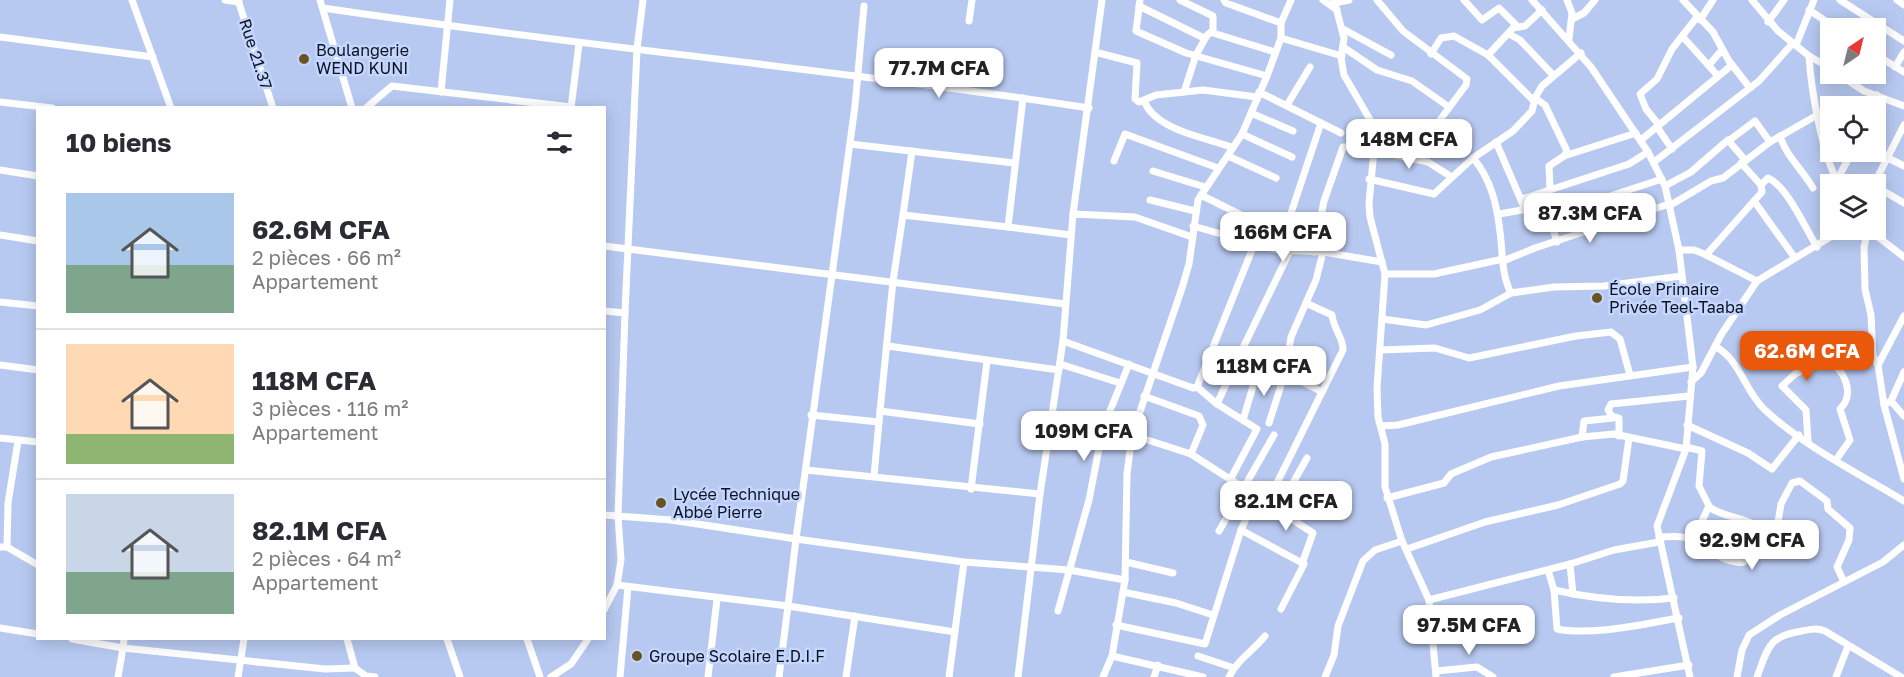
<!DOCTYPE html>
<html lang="fr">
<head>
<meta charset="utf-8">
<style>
  :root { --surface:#fff; --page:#f2f2f3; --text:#2b2b33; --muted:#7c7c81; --line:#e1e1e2; --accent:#ea580c }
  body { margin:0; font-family:"Golos Text",sans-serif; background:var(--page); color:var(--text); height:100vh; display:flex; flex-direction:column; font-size:22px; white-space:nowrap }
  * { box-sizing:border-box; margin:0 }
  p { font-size:20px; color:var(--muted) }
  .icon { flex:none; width:33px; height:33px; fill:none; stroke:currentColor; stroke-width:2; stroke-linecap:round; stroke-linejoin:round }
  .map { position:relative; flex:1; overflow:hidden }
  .side { position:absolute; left:36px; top:106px; width:570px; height:534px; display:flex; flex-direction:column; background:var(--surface); border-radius:0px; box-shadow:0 3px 15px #0003 }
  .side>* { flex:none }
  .needle { width:39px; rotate:35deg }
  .buttons { position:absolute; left:1820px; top:18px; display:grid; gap:12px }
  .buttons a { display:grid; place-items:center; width:66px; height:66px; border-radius:0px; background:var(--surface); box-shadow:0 3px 15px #0003; font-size:30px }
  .price { position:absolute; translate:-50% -51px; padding:0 14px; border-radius:12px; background:#fff; color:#222; font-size:20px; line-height:39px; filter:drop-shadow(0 2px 3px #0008) }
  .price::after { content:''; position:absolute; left:50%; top:36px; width:18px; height:14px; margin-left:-9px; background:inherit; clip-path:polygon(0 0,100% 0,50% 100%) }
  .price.active { background:var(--accent); color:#fff }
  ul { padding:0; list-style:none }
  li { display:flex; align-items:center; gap:18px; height:150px; padding:0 30px }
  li+li { border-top:2px solid var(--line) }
  li span { display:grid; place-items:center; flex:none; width:168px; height:120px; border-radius:0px; color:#555 }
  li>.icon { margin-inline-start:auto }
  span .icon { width:72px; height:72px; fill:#fffc; stroke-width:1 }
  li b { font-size:26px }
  h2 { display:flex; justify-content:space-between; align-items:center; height:72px; padding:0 30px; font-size:26px }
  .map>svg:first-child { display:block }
</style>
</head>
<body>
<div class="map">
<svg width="1904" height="677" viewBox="0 0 1904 677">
  <rect width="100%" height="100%" fill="#b8c9f1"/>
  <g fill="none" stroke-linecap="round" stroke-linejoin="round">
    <g stroke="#fff" stroke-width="7">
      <polyline points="132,0 171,108"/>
      <polyline points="225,0 239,2"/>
      <polyline points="238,0 273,108"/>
      <polyline points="320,0 352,108"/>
      <polyline points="1140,0 1136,31 1186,53 1267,76"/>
      <polyline points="1180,0 1213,16 1213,33 1275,52"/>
      <polyline points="1224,0 1226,3 1281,23"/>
      <polyline points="1323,0 1337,10"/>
      <polyline points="1334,0 1344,38 1341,58 1344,75 1376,130 1369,203 1370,217 1385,274 1377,388 1378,417 1385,444 1385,487 1402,541 1429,600 1436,677"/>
      <polyline points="1377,0 1403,31 1467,79 1466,85 1428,136 1419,160"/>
      <polyline points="1464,0 1482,20 1499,8 1516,25"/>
      <polyline points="1532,0 1591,67 1648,152 1665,186 1679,250 1693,367 1686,449 1657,526 1690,677"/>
      <polyline points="1567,0 1572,13 1569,39"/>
      <polyline points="1683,0 1713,32 1729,61 1750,88"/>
      <polyline points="1752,0 1778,31 1809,56 1830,68"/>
      <polyline points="1840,0 1904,41"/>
      <polyline points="1897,0 1904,5"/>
      <polyline points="1335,3 1349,0"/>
      <polyline points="1139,6 1204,38 1211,32"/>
      <path d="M 323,8 C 578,46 834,69 1089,108"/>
      <polyline points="1809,10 1836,28"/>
      <polyline points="1572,19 1584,13 1595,0"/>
      <polyline points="1700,20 1713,0"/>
      <polyline points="969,21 972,0"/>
      <polyline points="1768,22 1784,0"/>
      <polyline points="1343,29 1391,55"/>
      <polyline points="1509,34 1520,40 1553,75"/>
      <polyline points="0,37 153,57"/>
      <polyline points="1683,37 1718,76"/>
      <polyline points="1281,38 1342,56"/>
      <polyline points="1796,45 1814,0"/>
      <polyline points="1343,47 1377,70 1412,81 1449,107"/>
      <polyline points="1095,52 1137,63 1135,99 1139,102 1156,95 1203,90 1257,97"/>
      <polyline points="1431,54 1441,38 1454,36 1488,55 1534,101"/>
      <polyline points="1875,54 1904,72"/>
      <polyline points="1488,55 1513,28 1525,26 1542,10"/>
      <path d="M 1809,56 C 1811,89 1822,156 1839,184"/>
      <polyline points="1709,65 1722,50"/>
      <polyline points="1895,67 1904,52"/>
      <polyline points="1838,74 1864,91 1904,106"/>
      <polyline points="441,92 450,0"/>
      <polyline points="1184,92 1196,55 1206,37"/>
      <polyline points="1259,92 1341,133"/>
      <polyline points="1023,98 1008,227 1071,235"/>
      <polyline points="1535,98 1545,105 1567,151 1564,156 1549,166 1550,188"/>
      <path d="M 1144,101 C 1156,131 1206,137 1233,148"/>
      <polyline points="0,102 52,108"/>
      <polyline points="1287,105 1310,67"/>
      <polyline points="1871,106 1877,95"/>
      <polyline points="366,108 392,86 571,107"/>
      <polyline points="571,108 579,44"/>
      <polyline points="1251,113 1293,131"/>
      <polyline points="1659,125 1646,109 1640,94 1657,79 1672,49 1697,17"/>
      <polyline points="1657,127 1672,149"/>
      <polyline points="1242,134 1292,157"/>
      <path d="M 1780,136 C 1785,154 1803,171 1813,188"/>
      <polyline points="1731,139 1755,121 1770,142"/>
      <polyline points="1641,140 1732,65"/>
      <polyline points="1496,142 1524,207 1522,210 1499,214"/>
      <polyline points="850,144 1014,163"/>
      <polyline points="1373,150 1428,162 1450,176"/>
      <polyline points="1228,156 1276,178"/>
      <polyline points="1564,156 1636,133"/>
      <path d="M 1473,158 C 1491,179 1497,205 1500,232 C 1503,252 1501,274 1511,293 L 1554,287 L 1604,286 L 1682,276"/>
      <polyline points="1888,158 1904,166"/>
      <polyline points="1114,161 1125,134 1218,168"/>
      <polyline points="1654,162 1759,81 1793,43"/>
      <polyline points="0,170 38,176"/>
      <polyline points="1153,171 1205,187"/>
      <polyline points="1369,179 1434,194 1473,158 1513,131 1532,111 1535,98 1542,86 1581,53"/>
      <polyline points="1837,180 1852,152"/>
      <polyline points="1874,184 1904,125"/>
      <path d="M 1761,185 L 1768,178 C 1788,187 1805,228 1817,247"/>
      <polyline points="1665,186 1691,172 1728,140 1745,160"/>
      <polyline points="1875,186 1904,203"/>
      <polyline points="1201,195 1265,227 1275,222 1288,222 1321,123"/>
      <polyline points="1522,199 1629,164 1648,152"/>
      <polyline points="1150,200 1195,211"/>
      <polyline points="1754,201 1795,258"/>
      <polyline points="1669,206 1711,181 1723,178 1770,142 1819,114"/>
      <polyline points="1073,214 1135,217 1192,237"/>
      <polyline points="903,215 912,151"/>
      <polyline points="1193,226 1278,250 1323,252 1382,262"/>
      <polyline points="1868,230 1864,247 1865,289 1871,315 1873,356 1878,365 1884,405 1904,479"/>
      <polyline points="1869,230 1904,257"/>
      <polyline points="0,235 38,241"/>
      <polyline points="1557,242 1550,220 1589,203 1662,179"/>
      <polyline points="604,246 1065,304"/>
      <polyline points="1679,250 1694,250 1702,253 1757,281"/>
      <polyline points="1314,252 1324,201 1343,147 1374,148"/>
      <polyline points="1706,255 1762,192 1761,185 1741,163"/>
      <polyline points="1503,261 1535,248 1669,204"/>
      <polyline points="1385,274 1434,274 1503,259"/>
      <polyline points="0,302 38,306"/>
      <polyline points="604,311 625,313"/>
      <polyline points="1382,319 1426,325 1480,310 1511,293"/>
      <polyline points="1063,341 1193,388 1197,387 1254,245"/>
      <polyline points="888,346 1059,370"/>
      <path d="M 1715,346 C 1742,362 1743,389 1765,410 C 1805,447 1858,473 1904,501"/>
      <polyline points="1380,350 1435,348 1469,358 1576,336 1611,332 1620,339 1630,375"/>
      <path d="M 1826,359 C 1844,369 1856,393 1840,409 L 1850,440 L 1836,460"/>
      <polyline points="1060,364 1120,383"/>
      <polyline points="0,365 38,370"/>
      <polyline points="1878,365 1904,316"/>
      <polyline points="1691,382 1701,373 1721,335 1757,281 1842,230"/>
      <polyline points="1197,387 1217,404 1257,429 1231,478"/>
      <polyline points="1322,392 1285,373 1291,337 1316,280 1323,252"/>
      <polyline points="1144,396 1199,416 1203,425 1191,454"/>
      <polyline points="1891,401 1904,416"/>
      <polyline points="1217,404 1238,358"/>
      <polyline points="1884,405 1891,401 1904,372"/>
      <polyline points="880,411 893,281 903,215 1008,227"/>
      <polyline points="811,415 879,422"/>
      <polyline points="1612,416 1619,418 1619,436"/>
      <polyline points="1243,420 1259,366"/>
      <polyline points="1269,423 1285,373 1238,358 1290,251"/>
      <polyline points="1687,425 1748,453 1772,469 1799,435"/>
      <polyline points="1381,426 1398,425 1559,386 1693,367"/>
      <path d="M 1132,435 L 1191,454 L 1267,503 L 1343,350 C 1344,339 1333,328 1332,315 L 1306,303"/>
      <polyline points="1582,437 1584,421 1613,418 1608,410 1611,404 1689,396"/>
      <polyline points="0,438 38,442"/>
      <polyline points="1808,441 1806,410 1782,386 1795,374 1836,356 1848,341 1872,351"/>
      <polyline points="1686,447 1702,451 1699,486 1709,506 1693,540"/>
      <polyline points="806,470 1040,494"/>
      <polyline points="874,476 880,411 980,424"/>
      <polyline points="971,489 987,361"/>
      <polyline points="1387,498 1444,483 1451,474 1491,457 1582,437 1614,434 1686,449"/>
      <polyline points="1267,503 1313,533 1303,561"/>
      <path d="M 1709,507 C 1727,519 1743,516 1760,528"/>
      <polyline points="1277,511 1307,458"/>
      <polyline points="604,515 671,520 796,539 855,106 864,6"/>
      <polyline points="1241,530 1304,564 1281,609"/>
      <polyline points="1219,531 1274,435"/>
      <path d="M 1659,537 C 1668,537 1679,535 1687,538 C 1702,542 1724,566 1744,562 L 1760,528 L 1778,522 L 1781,504 L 1792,483 L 1800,481 L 1827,501 L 1828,509 L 1850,528 L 1849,540 L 1837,567 L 1844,582"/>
      <polyline points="0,547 7,547 38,565"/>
      <polyline points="7,547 8,503 18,441"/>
      <polyline points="1407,549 1485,522 1558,505 1620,484 1623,481 1629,438"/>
      <polyline points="1126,562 1173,573"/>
      <polyline points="1570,564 1573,594"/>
      <path d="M 1548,570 L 1554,590 L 1557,629 C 1592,636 1643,624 1679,618"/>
      <polyline points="617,585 788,606 796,539 964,562 1069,570 1125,580"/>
      <path d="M 1554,590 C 1594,599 1633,603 1674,598"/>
      <polyline points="1123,592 1176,603 1213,615"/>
      <polyline points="1429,600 1570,564 1614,550 1659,542"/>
      <polyline points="604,610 617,585 621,560 618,516 625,313 637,49 643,0"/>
      <polyline points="1058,611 1089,500 1103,428 1129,364"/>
      <polyline points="1116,625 1205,644 1241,530 1256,496"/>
      <polyline points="0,628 38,634"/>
      <polyline points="72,639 123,648 118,677"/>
      <polyline points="124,639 123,648 325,669 355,668"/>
      <polyline points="347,639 355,668 366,676 375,677"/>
      <polyline points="447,639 460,677"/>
      <polyline points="527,639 540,677"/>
      <polyline points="1112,656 1203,677"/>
      <polyline points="1198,656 1234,668"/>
      <polyline points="1436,671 1477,667 1493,677"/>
      <polyline points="238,677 244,639"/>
      <polyline points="551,677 571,664 588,639"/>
      <polyline points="620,677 628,587"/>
      <polyline points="708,677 717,599"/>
      <polyline points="779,677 788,606 955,632"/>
      <polyline points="846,677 855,616"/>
      <polyline points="949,677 964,562"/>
      <polyline points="1018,677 1040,494 1063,341 1073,214 1102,0"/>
      <polyline points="1103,677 1112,656 1125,580 1127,474 1132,435 1182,288 1189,264 1198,200 1242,134 1267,76 1281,38 1281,23 1291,0"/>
      <polyline points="1154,677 1158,665"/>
      <path d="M 1229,677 C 1238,659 1253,651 1265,636"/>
      <polyline points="1325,677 1334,655 1338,626 1363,561 1375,550 1402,541"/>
      <polyline points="1614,677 1689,665"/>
      <polyline points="1737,677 1742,650 1749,635 1780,615 1883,562 1904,545"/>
      <path d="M 1757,677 C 1768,648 1768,636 1802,631 C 1811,629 1817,628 1825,631 L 1901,677"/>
      <polyline points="1836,677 1848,646"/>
    </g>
  </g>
  <g fill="#685322" stroke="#c4d6fe" stroke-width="2">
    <circle cx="304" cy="59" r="6"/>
    <circle cx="1597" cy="298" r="6"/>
    <circle cx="661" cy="503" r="6"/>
    <circle cx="637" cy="656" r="6"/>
  </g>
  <g text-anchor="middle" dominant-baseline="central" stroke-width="5" stroke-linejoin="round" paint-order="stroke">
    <g font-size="16" fill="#0c1220" stroke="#c4d6fe" text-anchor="start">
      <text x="316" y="50">Boulangerie<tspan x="316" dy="18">WEND KUNI</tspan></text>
      <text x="1609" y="289">École Primaire<tspan x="1609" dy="18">Privée Teel-Taaba</tspan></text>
      <text x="673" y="494">Lycée Technique<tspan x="673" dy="18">Abbé Pierre</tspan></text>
      <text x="649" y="656">Groupe Scolaire E.D.I.F</text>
    </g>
    <g font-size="16" fill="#0c1220" stroke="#c4d6fe">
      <text transform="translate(256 54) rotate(72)">Rue 21.37</text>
    </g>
  </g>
</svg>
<div class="buttons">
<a><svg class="needle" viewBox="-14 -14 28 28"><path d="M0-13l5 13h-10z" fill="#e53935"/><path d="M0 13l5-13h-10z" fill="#7c7c81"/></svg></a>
<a><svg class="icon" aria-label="locate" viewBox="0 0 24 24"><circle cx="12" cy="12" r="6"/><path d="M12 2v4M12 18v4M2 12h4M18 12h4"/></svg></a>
<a><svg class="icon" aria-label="layers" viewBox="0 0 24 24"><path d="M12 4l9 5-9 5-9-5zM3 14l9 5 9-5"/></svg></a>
</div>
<b class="price" style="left:939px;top:99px">77.7M CFA</b>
<b class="price" style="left:1409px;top:170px">148M CFA</b>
<b class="price" style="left:1590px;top:244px">87.3M CFA</b>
<b class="price" style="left:1283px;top:263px">166M CFA</b>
<b class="price active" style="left:1807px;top:382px">62.6M CFA</b>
<b class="price" style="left:1264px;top:397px">118M CFA</b>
<b class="price" style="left:1084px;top:462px">109M CFA</b>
<b class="price" style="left:1286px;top:532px">82.1M CFA</b>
<b class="price" style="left:1752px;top:571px">92.9M CFA</b>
<b class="price" style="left:1469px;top:656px">97.5M CFA</b>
<section class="side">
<h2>10 biens<svg class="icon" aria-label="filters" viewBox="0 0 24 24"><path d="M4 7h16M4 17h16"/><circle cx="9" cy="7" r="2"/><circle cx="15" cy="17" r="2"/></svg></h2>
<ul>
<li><span style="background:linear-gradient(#a9c7e8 60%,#7fa58c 0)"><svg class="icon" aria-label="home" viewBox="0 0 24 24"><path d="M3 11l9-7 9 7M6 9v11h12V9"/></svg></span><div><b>62.6M CFA</b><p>2 pièces · 66 m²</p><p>Appartement</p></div></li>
<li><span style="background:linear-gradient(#ffd9b3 75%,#8fb573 0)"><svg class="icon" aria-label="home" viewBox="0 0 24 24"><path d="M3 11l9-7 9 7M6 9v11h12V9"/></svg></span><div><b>118M CFA</b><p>3 pièces · 116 m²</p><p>Appartement</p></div></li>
<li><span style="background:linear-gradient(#c9d6e8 65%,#7fa58c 0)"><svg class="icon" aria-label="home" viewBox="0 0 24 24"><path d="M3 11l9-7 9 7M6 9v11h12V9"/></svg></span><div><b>82.1M CFA</b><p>2 pièces · 64 m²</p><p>Appartement</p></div></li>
</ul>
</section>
</div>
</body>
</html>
